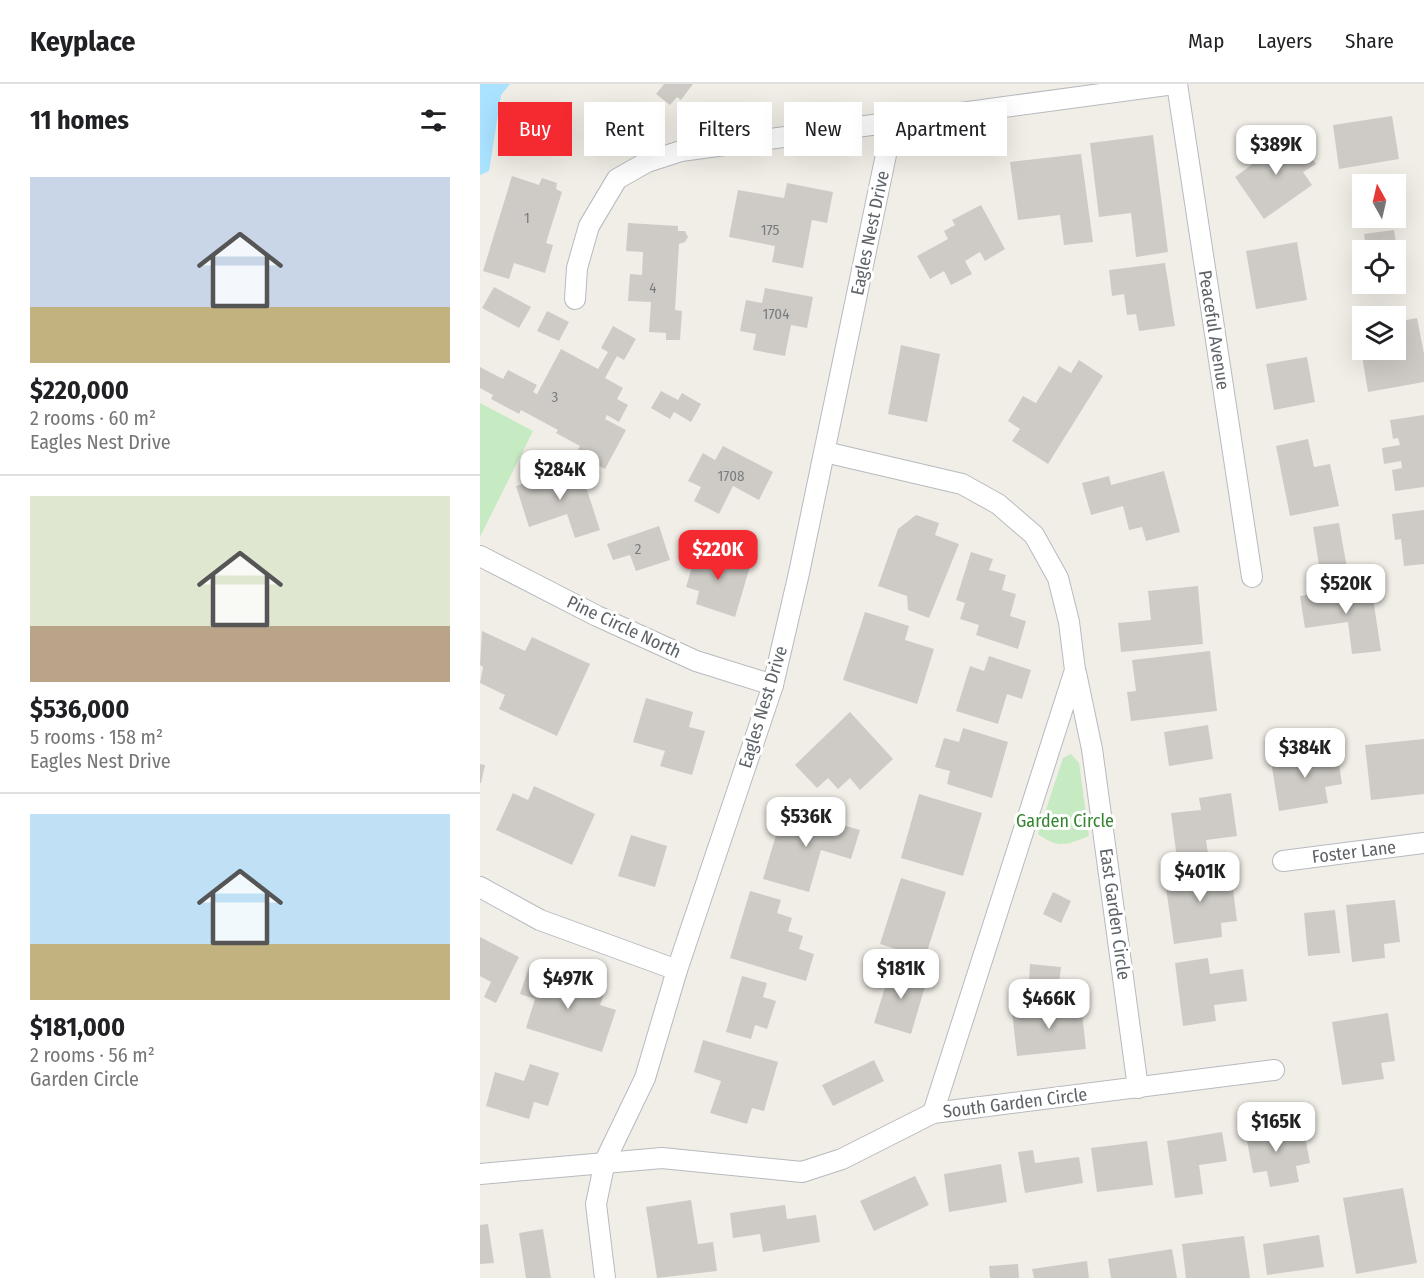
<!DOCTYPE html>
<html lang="en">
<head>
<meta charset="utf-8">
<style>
  :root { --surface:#fff; --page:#f2f2f2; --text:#202124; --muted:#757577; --line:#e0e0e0; --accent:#f42a30 }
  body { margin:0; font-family:"Fira Sans Condensed",sans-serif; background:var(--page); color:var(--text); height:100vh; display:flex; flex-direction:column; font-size:22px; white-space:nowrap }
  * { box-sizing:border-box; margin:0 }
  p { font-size:20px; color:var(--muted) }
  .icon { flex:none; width:33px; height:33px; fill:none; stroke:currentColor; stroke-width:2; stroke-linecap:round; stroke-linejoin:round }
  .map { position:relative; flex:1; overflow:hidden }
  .panel { display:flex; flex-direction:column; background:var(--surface); width:480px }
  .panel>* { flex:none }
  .top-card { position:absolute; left:18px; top:18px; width:570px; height:54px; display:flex; gap:12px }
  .needle { width:39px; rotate:352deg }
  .controls { position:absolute; left:872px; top:90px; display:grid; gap:12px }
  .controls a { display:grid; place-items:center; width:54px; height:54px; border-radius:0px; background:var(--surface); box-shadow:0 6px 24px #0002; font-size:30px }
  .price { position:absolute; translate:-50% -51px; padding:0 14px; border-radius:12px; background:#fff; color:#222; font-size:20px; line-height:39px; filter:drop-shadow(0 2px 3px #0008) }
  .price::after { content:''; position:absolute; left:50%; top:36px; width:18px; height:14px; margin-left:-9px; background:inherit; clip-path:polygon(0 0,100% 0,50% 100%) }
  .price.current { background:var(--accent); color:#fff }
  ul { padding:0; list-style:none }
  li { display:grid; align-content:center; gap:12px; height:318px; padding:0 30px }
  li+li { border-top:2px solid var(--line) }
  li span { display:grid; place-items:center; height:186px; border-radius:0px; color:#555 }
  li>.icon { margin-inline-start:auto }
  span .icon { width:108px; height:108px; fill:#fffc; stroke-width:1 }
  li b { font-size:26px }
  h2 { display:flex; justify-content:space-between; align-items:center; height:72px; padding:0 30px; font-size:26px }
  .chip { padding:0 21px; border-radius:0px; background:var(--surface); box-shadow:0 6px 24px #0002; font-size:21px; line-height:54px }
  .chip.current { background:var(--accent); color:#fff }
  header { display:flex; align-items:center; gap:36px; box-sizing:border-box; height:84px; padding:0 30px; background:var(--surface); border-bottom:2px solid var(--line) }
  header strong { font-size:28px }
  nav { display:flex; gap:33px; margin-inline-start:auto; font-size:21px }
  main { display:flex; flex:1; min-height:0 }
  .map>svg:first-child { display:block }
</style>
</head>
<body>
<header>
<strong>Keyplace</strong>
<nav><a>Map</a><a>Layers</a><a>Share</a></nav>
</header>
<main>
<section class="panel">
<h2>11 homes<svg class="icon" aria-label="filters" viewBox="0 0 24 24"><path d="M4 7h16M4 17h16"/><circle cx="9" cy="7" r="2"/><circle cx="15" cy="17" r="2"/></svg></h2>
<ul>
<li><span style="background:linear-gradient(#c9d6e8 70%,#c2b280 0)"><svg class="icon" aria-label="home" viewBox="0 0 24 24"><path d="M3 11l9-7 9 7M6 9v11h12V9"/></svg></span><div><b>$220,000</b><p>2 rooms · 60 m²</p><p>Eagles Nest Drive</p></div></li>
<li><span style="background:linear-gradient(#dfe7d0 70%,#b9a48a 0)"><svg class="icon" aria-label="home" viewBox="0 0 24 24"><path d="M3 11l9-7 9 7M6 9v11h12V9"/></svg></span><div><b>$536,000</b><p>5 rooms · 158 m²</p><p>Eagles Nest Drive</p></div></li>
<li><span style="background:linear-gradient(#bfe0f5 70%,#c2b280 0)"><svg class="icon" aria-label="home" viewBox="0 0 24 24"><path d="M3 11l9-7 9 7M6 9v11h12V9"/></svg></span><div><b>$181,000</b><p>2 rooms · 56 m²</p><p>Garden Circle</p></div></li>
</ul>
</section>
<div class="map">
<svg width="944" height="1194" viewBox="0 0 944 1194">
  <rect width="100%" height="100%" fill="#f1eee7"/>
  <g fill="#c6eac2">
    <polygon points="0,319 53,347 0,453"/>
    <path d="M 591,670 L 599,679 L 609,752 C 586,761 579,765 558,750 L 583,674 Z"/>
  </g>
  <polygon fill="#a9e3ff" points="0,0 30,0 21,11 9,87 0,91"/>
  <g fill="#cecbc6">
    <polygon points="184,0 213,0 201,16 197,13 190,21 176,10"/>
    <polygon points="912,32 919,75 859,85 853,41"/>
    <polygon points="673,51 688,168 656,173 651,129 619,133 610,59"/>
    <polygon points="817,52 836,80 823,88 832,101 784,135 755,93 774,79 769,72 785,60 791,69"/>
    <polygon points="601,70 613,158 584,161 580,131 538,136 530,78"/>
    <polygon points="32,92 59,101 62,94 77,99 76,105 82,108 66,159 73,161 65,189 34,179 29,195 3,187"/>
    <polygon points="307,99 353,108 347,139 332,136 323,184 292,178 295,162 249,153 258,106 304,114"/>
    <polygon points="501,121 525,165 505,177 500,168 485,177 492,190 471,201 464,187 450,195 437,172 468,155 464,147 475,141 472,136"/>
    <polygon points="148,139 198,142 198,147 205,147 208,153 205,158 199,160 195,226 202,227 200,256 186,256 186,249 169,248 171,218 148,217 150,190 162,191 163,168 146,167"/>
    <polygon points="914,146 922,195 915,196 915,166 882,166 882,190 879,191 875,165 886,163 884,150"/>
    <polygon points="817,158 827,216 776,225 766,167"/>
    <polygon points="685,179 695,242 659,247 656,230 647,231 644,210 632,212 629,186"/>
    <polygon points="14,203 51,223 39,244 2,224"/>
    <polygon points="285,204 333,213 327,244 311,241 305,272 273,266 276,250 260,247 266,216 282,219"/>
    <polygon points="67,227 89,238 79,257 57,247"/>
    <polygon points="937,234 944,270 944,298 888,308 881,266 915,266 915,238"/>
    <polygon points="133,242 156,255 144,276 137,272 125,294 143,304 137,315 148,321 139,338 127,331 125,335 146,346 125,385 96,369 100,362 76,349 78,346 41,326 39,330 11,315 13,311 0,304 0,283 23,295 28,286 57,301 53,308 57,310 81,265 118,285 128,268 121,264"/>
    <polygon points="421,261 460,270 447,338 408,330"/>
    <polygon points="827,273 835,318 794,326 786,280"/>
    <polygon points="599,276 623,292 568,380 532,357 540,345 528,337 543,312 556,319 579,282 591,289"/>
    <polygon points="181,307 198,316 202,309 221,320 211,338 194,328 190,335 171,324"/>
    <polygon points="944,331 944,403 915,407 912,386 922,384 921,377 904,380 902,364 920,361 918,354 913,355 910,336"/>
    <polygon points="828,355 834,383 850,380 859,422 810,432 796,362"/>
    <polygon points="243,362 293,388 279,416 253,402 239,430 214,417 221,403 208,397 223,369 235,376"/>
    <polygon points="99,382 120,446 95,454 87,430 49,443 36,402"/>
    <polygon points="684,387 700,448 666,457 662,443 649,446 643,422 611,431 602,399 629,392 631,401"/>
    <polygon points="944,426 944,480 924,482 921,455 915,456 912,430"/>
    <polygon points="436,431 459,439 455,451 479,460 449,534 428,526 427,512 398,502 418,445"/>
    <polygon points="859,439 868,490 841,494 833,443"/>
    <polygon points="179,442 190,476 156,487 150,471 133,476 127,460"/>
    <polygon points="218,463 271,479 255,533 216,520 219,507 206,503"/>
    <polygon points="491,468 513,475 509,486 526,491 522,506 536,510 530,532 546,537 538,565 496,551 499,541 480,535 485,519 476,516"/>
    <polygon points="891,501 901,567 872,570 868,538 825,544 820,512"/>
    <polygon points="718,502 723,560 641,568 638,539 671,536 668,507"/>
    <polygon points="385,528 429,542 425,556 454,565 437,620 363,596"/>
    <polygon points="2,547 45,567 52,553 110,580 77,652 19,625 25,611 0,599 3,583 0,581"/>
    <polygon points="730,567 737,627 651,637 647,608 656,607 652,576"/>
    <polygon points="509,572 551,586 542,615 527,610 518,640 476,627 490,582 504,587"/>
    <polygon points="166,614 213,628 209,643 225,647 212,691 180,682 185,667 153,658"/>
    <polygon points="370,628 413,675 380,706 370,694 358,705 348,694 337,704 315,681"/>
    <polygon points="728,641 733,675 689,682 684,648"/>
    <polygon points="483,644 528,658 512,714 467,700 470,687 455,683 464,654 479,658"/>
    <polygon points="944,655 944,710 891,716 885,661"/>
    <polygon points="857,666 862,700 845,703 848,719 799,727 791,677"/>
    <polygon points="0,680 5,681 1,699 0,699"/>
    <polygon points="54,702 115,730 92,781 16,746 33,709 48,716"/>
    <polygon points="751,709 757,752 726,756 728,770 697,775 691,729 721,726 719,714"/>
    <polygon points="439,710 502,729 483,792 421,774"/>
    <polygon points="304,724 380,746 371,775 341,766 329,808 283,795"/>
    <polygon points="151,751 187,762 175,803 138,792"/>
    <polygon points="750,781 757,837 741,839 742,853 694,860 684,790"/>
    <polygon points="421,794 466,808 445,874 400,860"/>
    <polygon points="270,807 301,816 297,829 312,834 308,847 323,852 319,865 334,870 326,897 250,874"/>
    <polygon points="573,808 591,817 581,839 563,830"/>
    <polygon points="915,816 920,858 904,860 905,874 872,878 866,821"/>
    <polygon points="855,826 860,869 828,872 824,829"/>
    <polygon points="0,853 39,873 16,919 4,913 11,898 0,892"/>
    <polygon points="728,874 730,890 763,885 767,917 734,921 736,937 703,942 695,879"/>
    <polygon points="550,880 581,883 579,900 549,897"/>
    <polygon points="412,881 448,892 431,950 394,939"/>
    <polygon points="49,883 125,907 120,921 136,926 122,968 46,944 55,915 40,910"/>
    <polygon points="262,892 287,899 283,913 296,917 287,945 275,941 271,955 246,948"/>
    <polygon points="601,920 606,965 537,972 532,928"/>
    <polygon points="908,929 915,977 901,979 904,995 862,1001 852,938"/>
    <polygon points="223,956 298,978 284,1027 272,1024 267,1040 230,1029 241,997 214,988"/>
    <polygon points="394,976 404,997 353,1022 342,1001"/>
    <polygon points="50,980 79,989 68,1022 54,1018 49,1035 6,1022 15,988 44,997"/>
    <polygon points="793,1036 795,1052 824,1047 830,1079 816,1082 819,1098 790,1103 787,1087 773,1089 764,1041"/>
    <polygon points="742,1048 747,1077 719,1081 723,1110 695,1114 687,1057"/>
    <polygon points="667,1057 673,1101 617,1108 611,1064"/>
    <polygon points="553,1066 555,1079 599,1073 603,1099 545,1109 538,1068"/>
    <polygon points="521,1080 527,1118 469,1128 464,1090"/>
    <polygon points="435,1092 449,1121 394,1147 380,1117"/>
    <polygon points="923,1104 937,1179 876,1190 863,1114"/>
    <polygon points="211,1116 218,1160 233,1158 237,1187 177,1194 166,1123"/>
    <polygon points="305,1121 307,1135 336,1131 340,1158 283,1168 280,1150 253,1154 250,1129"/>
    <polygon points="8,1140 14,1179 0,1180 0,1141"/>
    <polygon points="63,1145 71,1194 46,1194 39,1149"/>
    <polygon points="839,1151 844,1183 787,1191 783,1160"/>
    <polygon points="764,1152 770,1194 706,1194 702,1160"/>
    <polygon points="692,1165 697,1194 631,1194 628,1175"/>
    <polygon points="607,1177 609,1194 554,1194 552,1185"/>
    <polygon points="538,1180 539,1194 510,1194 509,1182"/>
  </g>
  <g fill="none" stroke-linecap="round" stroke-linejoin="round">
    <defs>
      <g id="street">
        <polyline points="697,0 772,493"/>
        <polyline points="95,215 97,184 109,142 137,95 167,78 201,67 694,0"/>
        <polyline points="345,368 482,400 518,420 554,451 578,494 589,538 595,586 453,1029"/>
        <polyline points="0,472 117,532 216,577 293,601"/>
        <polyline points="596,589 612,665 658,1004"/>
        <polyline points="803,777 944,759"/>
        <polyline points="0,803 60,836 197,886"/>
        <polyline points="0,1090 182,1074 322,1088 362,1075 453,1029 794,986"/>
        <polyline points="125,1194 116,1120 125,1077 165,994 197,886 293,601 319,489 413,37"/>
      </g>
    </defs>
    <use href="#street" stroke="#b7babe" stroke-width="22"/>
    <use href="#street" stroke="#fff" stroke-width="20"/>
  </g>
  <g text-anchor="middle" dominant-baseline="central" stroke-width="6" stroke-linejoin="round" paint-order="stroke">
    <g font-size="15" fill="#7a7d80">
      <text x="47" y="134">1</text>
      <text x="290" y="146">175</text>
      <text x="173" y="204">4</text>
      <text x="296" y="230">1704</text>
      <text x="75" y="313">3</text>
      <text x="251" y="392">1708</text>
      <text x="158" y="465">2</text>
    </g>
    <g font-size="18" fill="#5e6368" stroke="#fff">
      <text transform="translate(390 149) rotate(-78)">Eagles Nest Drive</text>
      <text transform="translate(734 246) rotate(81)">Peaceful Avenue</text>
      <text transform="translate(144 543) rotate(25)">Pine Circle North</text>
      <text transform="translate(283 623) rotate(-73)">Eagles Nest Drive</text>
      <text transform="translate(874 768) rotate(-7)">Foster Lane</text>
      <text transform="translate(635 830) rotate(82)">East Garden Circle</text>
      <text transform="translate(535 1019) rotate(-7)">South Garden Circle</text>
    </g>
    <g font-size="18" fill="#358530" stroke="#fff">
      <text x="585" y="737">Garden Circle</text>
    </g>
  </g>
</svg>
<div class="controls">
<a><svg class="needle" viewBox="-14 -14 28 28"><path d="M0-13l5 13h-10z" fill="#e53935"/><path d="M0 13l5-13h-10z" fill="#757577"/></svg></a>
<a><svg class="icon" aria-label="locate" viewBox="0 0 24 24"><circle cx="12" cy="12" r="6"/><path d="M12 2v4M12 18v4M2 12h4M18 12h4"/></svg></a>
<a><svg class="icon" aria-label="layers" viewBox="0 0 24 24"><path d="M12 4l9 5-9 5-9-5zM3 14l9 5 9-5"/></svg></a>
</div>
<b class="price" style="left:796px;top:92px">$389K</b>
<b class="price" style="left:80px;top:417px">$284K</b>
<b class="price current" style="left:238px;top:497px">$220K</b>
<b class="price" style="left:866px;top:531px">$520K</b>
<b class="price" style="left:825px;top:695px">$384K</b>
<b class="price" style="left:326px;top:764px">$536K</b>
<b class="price" style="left:720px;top:819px">$401K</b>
<b class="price" style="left:421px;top:916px">$181K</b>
<b class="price" style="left:88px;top:926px">$497K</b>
<b class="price" style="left:569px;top:946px">$466K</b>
<b class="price" style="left:796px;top:1069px">$165K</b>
<div class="top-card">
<a class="chip current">Buy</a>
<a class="chip">Rent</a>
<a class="chip">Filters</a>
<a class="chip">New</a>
<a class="chip">Apartment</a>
</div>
</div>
</main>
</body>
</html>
